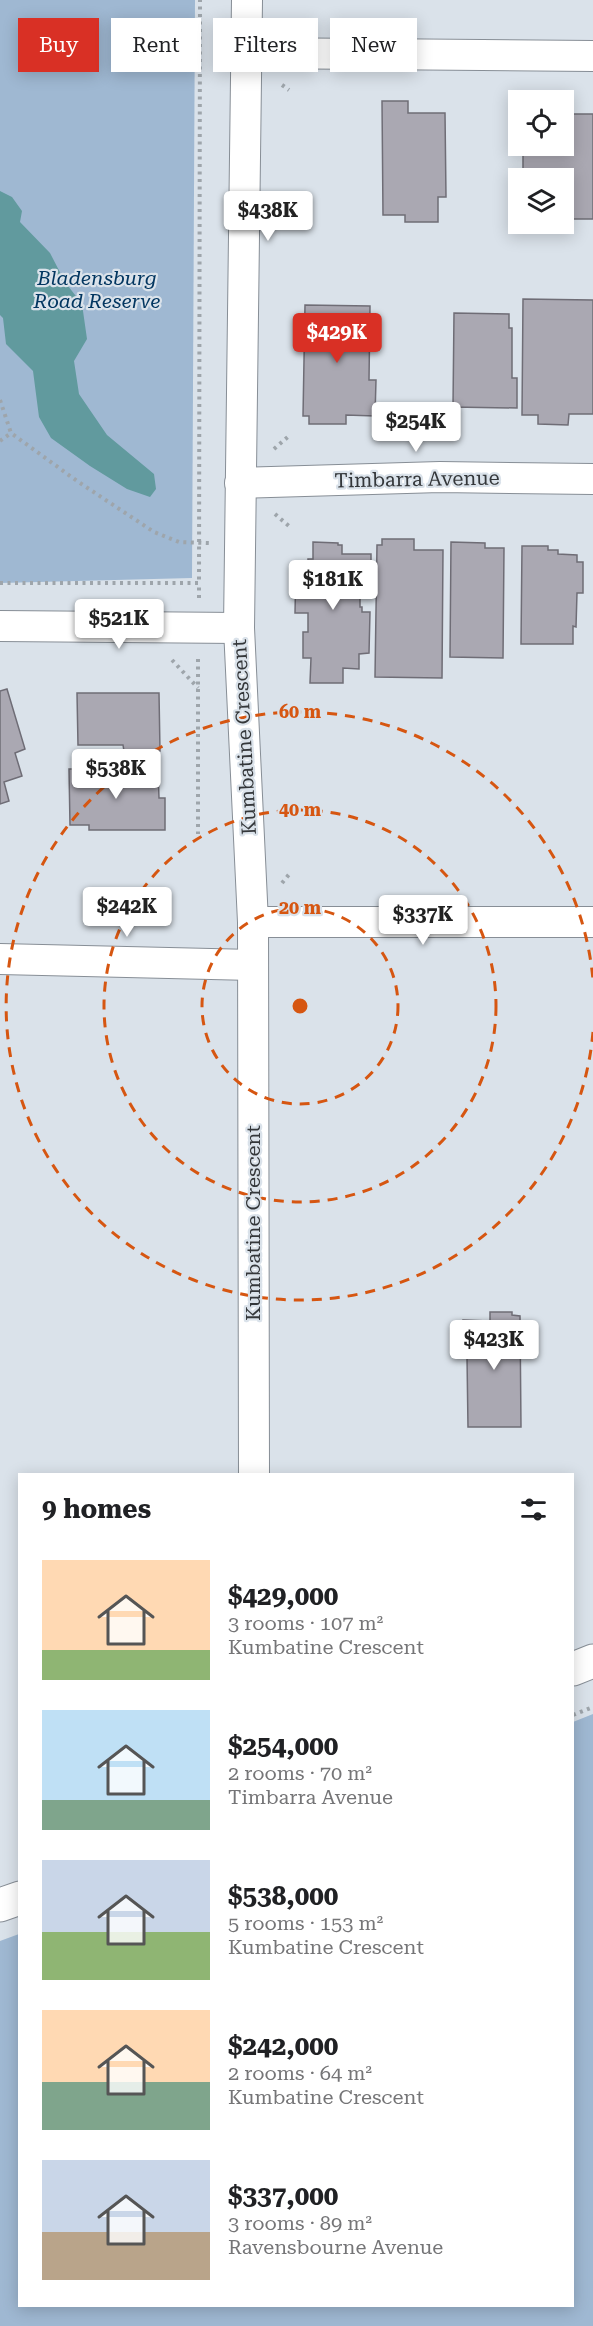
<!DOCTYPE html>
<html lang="en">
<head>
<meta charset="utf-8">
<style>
  :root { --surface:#fff; --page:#f6f6f6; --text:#202124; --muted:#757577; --accent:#d93025 }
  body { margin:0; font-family:"Roboto Serif",serif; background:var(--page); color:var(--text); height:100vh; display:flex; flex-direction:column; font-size:22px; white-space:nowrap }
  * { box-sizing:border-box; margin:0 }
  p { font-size:20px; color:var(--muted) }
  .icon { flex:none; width:33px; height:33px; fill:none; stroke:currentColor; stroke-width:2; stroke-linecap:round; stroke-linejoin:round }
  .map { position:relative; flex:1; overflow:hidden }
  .panel { position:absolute; left:18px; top:1473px; width:556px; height:834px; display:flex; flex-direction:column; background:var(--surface); border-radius:0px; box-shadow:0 3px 15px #0003 }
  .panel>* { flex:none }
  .guide { position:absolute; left:18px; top:18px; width:558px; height:54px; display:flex; gap:12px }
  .fabs { position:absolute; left:508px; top:90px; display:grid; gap:12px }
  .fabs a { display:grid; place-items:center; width:66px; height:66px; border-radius:0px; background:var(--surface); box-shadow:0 3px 15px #0003; font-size:30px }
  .price { position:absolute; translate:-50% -51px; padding:0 14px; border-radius:6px; background:#fff; color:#222; font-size:20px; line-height:39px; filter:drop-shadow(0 2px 3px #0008) }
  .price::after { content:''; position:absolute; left:50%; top:36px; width:18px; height:14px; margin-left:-9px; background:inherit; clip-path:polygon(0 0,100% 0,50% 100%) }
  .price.current { background:var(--accent); color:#fff }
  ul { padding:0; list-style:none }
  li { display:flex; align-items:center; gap:18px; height:150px; padding:0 24px }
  li span { display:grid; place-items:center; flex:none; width:168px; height:120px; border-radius:0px; color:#555 }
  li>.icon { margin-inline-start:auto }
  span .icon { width:72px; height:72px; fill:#fffc; stroke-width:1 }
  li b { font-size:26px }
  h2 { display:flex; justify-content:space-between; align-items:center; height:72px; padding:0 24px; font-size:26px }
  .chip { padding:0 21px; border-radius:0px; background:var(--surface); box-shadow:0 3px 15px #0003; font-size:21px; line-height:54px }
  .chip.current { background:var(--accent); color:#fff }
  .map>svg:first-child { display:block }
</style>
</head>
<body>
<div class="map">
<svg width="593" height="2326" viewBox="0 0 593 2326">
  <rect width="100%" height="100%" fill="#dae2ea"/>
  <g fill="#9fb8d2">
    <polygon points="0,0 195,0 192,578 0,583"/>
    <polygon points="593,1714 593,2326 0,2326 0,1941 19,1934 20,2306 573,2306 573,1722"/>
  </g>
  <polygon fill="#619a9e" points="0,191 12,197 22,211 20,222 50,253 65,282 82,304 87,339 74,361 79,394 107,435 154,474 156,489 150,497 127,489 90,466 51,438 39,417 33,371 6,344 3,318 0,315"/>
  <g fill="#aaa8b2" stroke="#6f6d76" stroke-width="1.5">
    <polygon points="382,101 408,101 408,113 445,113 446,197 438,197 438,222 405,222 405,215 383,215"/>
    <polygon points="564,114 593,114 593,219 564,219 564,178 523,178 523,146 564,146"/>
    <polygon points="523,299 593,300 593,414 569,414 568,425 538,424 538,415 522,415"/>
    <polygon points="305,305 370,306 369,380 376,380 375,416 346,415 346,424 309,424 309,416 303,416"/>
    <polygon points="454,313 509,314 509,328 512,328 512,378 517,378 517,408 453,407"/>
    <polygon points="382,539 414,539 414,550 443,550 442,678 375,677 377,545 382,545"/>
    <polygon points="313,542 338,543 338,545 342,545 342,554 371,554 371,583 360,582 360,607 362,607 362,612 370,612 369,653 359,654 359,669 343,668 343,683 310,683 311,658 303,658 303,632 308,632 308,613 295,613 296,565 308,565 308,559 313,559"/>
    <polygon points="451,542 485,543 485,548 504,548 503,658 450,657"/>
    <polygon points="522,546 548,546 548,550 558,550 558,554 577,555 577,562 583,562 583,593 577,593 576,627 573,626 573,644 521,644"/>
    <polygon points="7,689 25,749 15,753 22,776 4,782 9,801 0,804 0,691"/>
    <polygon points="77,693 159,693 160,751 124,751 123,745 78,745"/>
    <polygon points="69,769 158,769 159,798 165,798 165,830 89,830 89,825 70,825"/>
    <polygon points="490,1312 512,1312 512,1315 520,1316 521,1427 468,1427 467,1357 464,1357 463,1320 490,1321"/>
  </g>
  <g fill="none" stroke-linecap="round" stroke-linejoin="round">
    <defs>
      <g id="street">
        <polyline points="247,0 239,628 253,922 254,1474"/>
        <polyline points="247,53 593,56"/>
        <polyline points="240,483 440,477 593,479"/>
        <polyline points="0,626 239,628"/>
        <polyline points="253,922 593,922"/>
        <polyline points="0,959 253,965"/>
      </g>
      <g id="secondary">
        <polyline points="573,1669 593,1661"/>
        <polyline points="0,1905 20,1898"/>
      </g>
    </defs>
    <use href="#street" stroke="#878e96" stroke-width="32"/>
    <use href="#secondary" stroke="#878e96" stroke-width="35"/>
    <g stroke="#9ea5ab" stroke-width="4" stroke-dasharray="3 4.5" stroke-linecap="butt">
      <polyline points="282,85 289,90"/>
      <polyline points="0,400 11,433 77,481 154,532 179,542 209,543"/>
      <polyline points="0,441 11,433"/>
      <polyline points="274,449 290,435"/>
      <polyline points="275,514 290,527"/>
      <polyline points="0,583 199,583 200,0"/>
      <polyline points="199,598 199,583"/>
      <polyline points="198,659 198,834"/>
      <polyline points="172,660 198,688"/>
      <polyline points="282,883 291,872"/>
      <polyline points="573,1715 593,1707"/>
    </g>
    <use href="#street" stroke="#fff" stroke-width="30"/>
    <use href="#secondary" stroke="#fff" stroke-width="33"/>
  </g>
  <g fill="none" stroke="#d65611" stroke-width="3" stroke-dasharray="10 8">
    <circle cx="300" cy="1006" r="98"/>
    <circle cx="300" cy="1006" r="196"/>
    <path d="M593 1032A294 294 0 1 1 593 980"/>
  </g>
  <g text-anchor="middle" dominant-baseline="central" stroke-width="4.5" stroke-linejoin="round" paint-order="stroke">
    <g font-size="20" font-style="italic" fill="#023660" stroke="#dae2ea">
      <text x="97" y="278">Bladensburg<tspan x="97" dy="23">Road Reserve</tspan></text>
    </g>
    <g font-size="20" fill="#34373a" stroke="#dae2ea">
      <text transform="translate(417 479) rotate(-1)">Timbarra Avenue</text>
      <text transform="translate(244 737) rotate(-93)">Kumbatine Crescent</text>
      <text transform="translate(253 1223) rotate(-90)">Kumbatine Crescent</text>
    </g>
  </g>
  <circle cx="300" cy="1006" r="9" fill="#d65611" stroke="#dae2ea" stroke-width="3"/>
  <g font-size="18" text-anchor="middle" font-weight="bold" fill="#d65611" stroke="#dae2ea" stroke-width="4.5" stroke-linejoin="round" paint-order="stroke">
    <text x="300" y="718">60 m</text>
    <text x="300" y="816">40 m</text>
    <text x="300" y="914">20 m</text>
  </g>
</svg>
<div class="fabs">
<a><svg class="icon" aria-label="locate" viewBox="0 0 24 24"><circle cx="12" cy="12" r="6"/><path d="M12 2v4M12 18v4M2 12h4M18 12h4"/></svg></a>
<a><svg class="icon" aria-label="layers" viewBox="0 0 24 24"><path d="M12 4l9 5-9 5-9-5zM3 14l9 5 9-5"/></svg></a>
</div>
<b class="price" style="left:268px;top:242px">$438K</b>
<b class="price current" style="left:337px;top:364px">$429K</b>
<b class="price" style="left:416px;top:453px">$254K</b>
<b class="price" style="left:333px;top:611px">$181K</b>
<b class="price" style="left:119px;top:650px">$521K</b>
<b class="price" style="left:116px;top:800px">$538K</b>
<b class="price" style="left:127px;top:938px">$242K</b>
<b class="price" style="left:423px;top:946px">$337K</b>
<b class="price" style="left:494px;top:1371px">$423K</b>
<div class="guide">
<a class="chip current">Buy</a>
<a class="chip">Rent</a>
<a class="chip">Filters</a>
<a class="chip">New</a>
</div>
<section class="panel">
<h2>9 homes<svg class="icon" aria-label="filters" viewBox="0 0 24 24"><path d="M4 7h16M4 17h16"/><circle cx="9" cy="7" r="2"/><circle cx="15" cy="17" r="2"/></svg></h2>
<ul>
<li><span style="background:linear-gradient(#ffd9b3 75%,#8fb573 0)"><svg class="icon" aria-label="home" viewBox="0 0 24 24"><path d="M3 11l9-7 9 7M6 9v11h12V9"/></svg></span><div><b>$429,000</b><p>3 rooms · 107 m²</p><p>Kumbatine Crescent</p></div></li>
<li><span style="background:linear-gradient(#bfe0f5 75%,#7fa58c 0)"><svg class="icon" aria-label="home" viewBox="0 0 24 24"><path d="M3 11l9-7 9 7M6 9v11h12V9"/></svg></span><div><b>$254,000</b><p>2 rooms · 70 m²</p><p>Timbarra Avenue</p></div></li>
<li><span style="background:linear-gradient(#c9d6e8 60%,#8fb573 0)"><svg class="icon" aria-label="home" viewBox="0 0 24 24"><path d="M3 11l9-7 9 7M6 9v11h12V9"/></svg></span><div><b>$538,000</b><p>5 rooms · 153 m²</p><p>Kumbatine Crescent</p></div></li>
<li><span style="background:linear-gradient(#ffd9b3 60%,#7fa58c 0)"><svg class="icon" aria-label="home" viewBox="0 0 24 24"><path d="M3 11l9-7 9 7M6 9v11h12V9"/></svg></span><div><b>$242,000</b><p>2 rooms · 64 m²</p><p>Kumbatine Crescent</p></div></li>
<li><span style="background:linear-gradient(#c9d6e8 60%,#b9a48a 0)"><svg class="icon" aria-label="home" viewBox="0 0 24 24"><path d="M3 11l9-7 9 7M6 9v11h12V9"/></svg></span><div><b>$337,000</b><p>3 rooms · 89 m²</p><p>Ravensbourne Avenue</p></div></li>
</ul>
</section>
</div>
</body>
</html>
